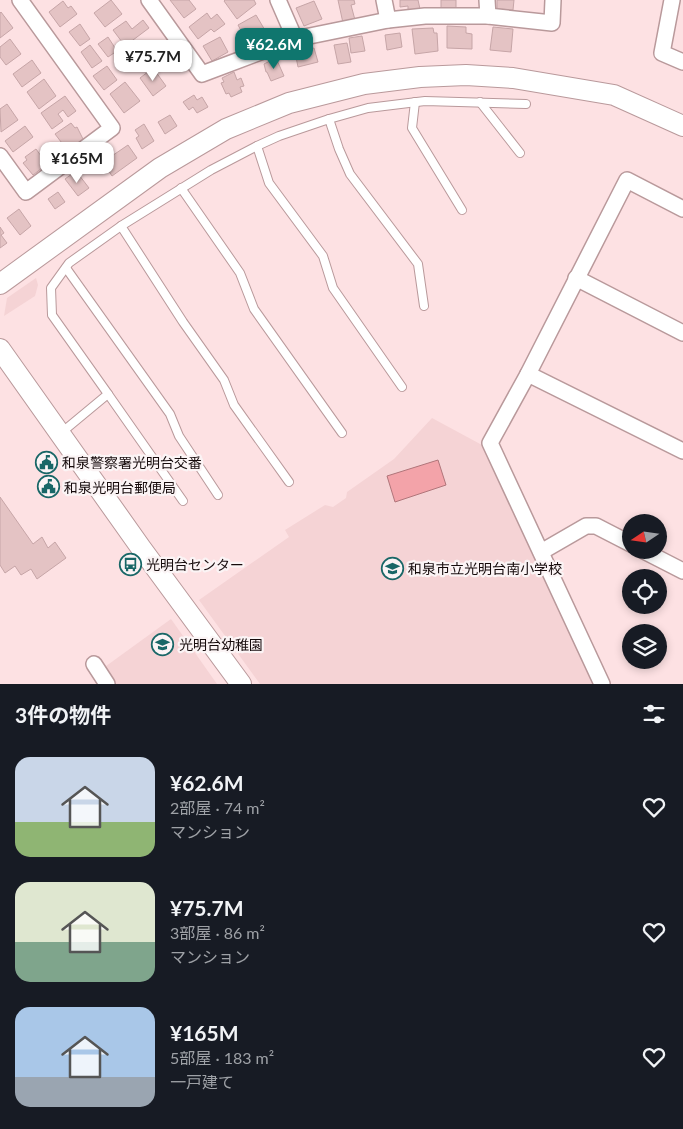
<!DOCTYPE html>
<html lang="ja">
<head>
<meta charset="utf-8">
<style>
  :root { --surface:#171b24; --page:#20242c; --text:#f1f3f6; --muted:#9ea1a6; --accent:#0f766e }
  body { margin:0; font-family:Lato,"Noto Sans JP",sans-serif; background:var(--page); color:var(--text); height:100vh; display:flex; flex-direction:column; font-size:19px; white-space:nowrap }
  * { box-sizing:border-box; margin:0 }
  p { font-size:16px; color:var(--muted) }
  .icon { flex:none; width:28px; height:28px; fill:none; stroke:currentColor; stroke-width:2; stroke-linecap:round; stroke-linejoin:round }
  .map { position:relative; height:684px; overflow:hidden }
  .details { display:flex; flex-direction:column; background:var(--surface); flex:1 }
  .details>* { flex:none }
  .needle { width:32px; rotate:257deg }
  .fabs { position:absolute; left:622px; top:514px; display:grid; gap:10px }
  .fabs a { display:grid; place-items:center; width:45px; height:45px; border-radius:50%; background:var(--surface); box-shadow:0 2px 8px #0003; font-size:25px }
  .price { position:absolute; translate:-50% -42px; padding:0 11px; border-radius:10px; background:#fff; color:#222; font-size:16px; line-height:32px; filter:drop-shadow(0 1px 2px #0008) }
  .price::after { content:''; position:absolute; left:50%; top:30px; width:15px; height:11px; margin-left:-8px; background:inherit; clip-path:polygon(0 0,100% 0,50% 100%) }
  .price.current { background:var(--accent); color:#fff }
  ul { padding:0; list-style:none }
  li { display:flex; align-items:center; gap:15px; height:125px; padding:0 15px }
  li span { display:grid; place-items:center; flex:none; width:140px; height:100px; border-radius:15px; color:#555 }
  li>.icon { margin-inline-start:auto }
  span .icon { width:60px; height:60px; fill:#fffc; stroke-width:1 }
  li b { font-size:21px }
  h2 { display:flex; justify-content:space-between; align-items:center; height:60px; padding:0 15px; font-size:21px }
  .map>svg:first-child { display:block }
</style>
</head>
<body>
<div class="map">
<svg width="683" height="684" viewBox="0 0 683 684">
  <rect width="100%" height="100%" fill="#fde1e3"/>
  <g fill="#f5d3d5">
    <polygon points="36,278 38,285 35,296 4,316 7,298"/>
    <polygon points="432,418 482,445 596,684 260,684 199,600 289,537 285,530 325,505 333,507 346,498 347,492 394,459"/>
    <polygon points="171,619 217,684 113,684 102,669"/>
  </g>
  <polygon fill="#f3a3a9" stroke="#b0757a" points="438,460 446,485 395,502 387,476"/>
  <g fill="#e4c3c4" stroke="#c6a5a7">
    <polygon points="111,0 122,14 105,27 94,13"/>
    <polygon points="170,0 189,0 196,9 184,18"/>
    <polygon points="225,0 254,0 256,4 237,19 224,1"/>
    <polygon points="338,0 354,0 355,4 351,5 355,20 343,23"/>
    <polygon points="400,0 418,0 420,9 408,11 408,6 400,7"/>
    <rect x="441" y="0" width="15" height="9"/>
    <polygon points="497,0 514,0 513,10 497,9"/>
    <polygon points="63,1 68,8 71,6 77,14 60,27 49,12"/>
    <polygon points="314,1 322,19 304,26 296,8"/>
    <polygon points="1,12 13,28 0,38 0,13"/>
    <polygon points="207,13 211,19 217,14 225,24 214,32 211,29 198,39 189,27"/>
    <polygon points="256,15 269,37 250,47 238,25"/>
    <polygon points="143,20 149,28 125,46 113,30 126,21 132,29"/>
    <polygon points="80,24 90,39 80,46 69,32"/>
    <polygon points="447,26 466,27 466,33 472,34 472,49 447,48"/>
    <polygon points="493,27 513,29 511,52 490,50"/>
    <polygon points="433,28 434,33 437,33 438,51 415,54 412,29"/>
    <polygon points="400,33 402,47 387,50 385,35"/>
    <polygon points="362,36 365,51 351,53 349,38"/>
    <polygon points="108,37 117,51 108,57 98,44"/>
    <polygon points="220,37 228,52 212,61 203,46"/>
    <polygon points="10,39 21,54 6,65 0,57 0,47"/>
    <polygon points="145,41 156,55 144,64 134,50"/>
    <polygon points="347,43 351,62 338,64 334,45"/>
    <polygon points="90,45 102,61 92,68 81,52"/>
    <polygon points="314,48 318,62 298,67 295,52"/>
    <polygon points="134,53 142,64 133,71 125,59"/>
    <polygon points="276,58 284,76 271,81 267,72 266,72 264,64"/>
    <polygon points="32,60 41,73 22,87 13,74"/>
    <polygon points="107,66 117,80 104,90 93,76"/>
    <polygon points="153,68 166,86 153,96 140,78"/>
    <polygon points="234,72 237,80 241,78 244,86 240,87 242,92 231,97 229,93 226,94 221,83 224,82 222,78"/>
    <polygon points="44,79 56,96 39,109 27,92"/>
    <polygon points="125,82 140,101 124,113 110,94"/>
    <polygon points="194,95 197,100 202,97 208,107 197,113 193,107 189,110 183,102"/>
    <polygon points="65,96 76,111 68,117 63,110 58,114 63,121 52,129 41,113"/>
    <polygon points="7,104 18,120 1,132 0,109"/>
    <polygon points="170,115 177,126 165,134 158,122"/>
    <polygon points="71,123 75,128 77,127 83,139 68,151 55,134"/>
    <polygon points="144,124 154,141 142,149 136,138 139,136 135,130"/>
    <polygon points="25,126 33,137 13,152 5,141"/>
    <polygon points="128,145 137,158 112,176 103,162"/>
    <polygon points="36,149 47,164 33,175 23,163 27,160 25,157"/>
    <polygon points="76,171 89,188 78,196 65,179"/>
    <polygon points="58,192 65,202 55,209 48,199"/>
    <polygon points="19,209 31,226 20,235 7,218"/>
    <polygon points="0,227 4,233 1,235 7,243 0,248"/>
    <polygon points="0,497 33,544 42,537 48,548 55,542 66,558 37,579 31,569 21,575 15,566 5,573 0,565"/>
  </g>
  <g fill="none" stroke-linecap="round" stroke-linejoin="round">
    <defs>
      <g id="service">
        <polyline points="415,102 412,128 462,210"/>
        <polyline points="480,102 520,153"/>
        <polyline points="329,119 339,149 350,174 418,264 424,306"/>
        <polyline points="257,146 269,183 323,256 333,288 402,387"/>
        <polyline points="181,188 240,273 254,309 342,433"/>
        <polyline points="121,226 183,322 224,380 234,405 289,482"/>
        <polyline points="66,268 170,414 179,436 218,495"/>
        <polyline points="108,394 183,501"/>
        <polyline points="61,433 108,394 52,315 51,288 69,263 121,226 211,170 257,146 279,136 329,119 368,108 425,101 526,104"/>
      </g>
      <g id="minor">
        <polyline points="149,0 202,74 295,39 388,20 425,16 488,16 552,23 553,0"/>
        <polyline points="278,0 295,39"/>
        <polyline points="384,0 388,20"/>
        <polyline points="487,0 488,16"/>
        <polyline points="672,0 662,53 683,62"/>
        <polyline points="0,156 26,192 112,128 20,0"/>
        <polyline points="576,278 683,333"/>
        <polyline points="528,374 683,451"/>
        <polyline points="642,550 683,571"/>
        <polyline points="541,552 586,526 596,526 631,544"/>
        <polyline points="94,664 107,684"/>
        <polyline points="602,684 490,443 528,374 627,180 683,209"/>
      </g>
      <g id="tertiary">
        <polyline points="0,284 160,168 226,129 289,103 364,84 420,77 466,75 513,78 614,95 683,126"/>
        <polyline points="0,349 141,548 241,684"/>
      </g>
    </defs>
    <use href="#service" stroke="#b9999b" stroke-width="10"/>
    <use href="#minor" stroke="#b9999b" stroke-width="18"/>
    <use href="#tertiary" stroke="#b9999b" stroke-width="22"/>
    <use href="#service" stroke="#fff" stroke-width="8"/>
    <use href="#minor" stroke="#fff" stroke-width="15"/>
    <use href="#tertiary" stroke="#fff" stroke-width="20"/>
  </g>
  <defs>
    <symbol id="civic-ring" viewBox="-11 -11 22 22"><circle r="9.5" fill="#fbf4f5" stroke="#196767" stroke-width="1.5"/><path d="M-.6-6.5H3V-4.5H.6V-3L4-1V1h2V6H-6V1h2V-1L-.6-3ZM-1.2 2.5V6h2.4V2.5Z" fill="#196767"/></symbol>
    <symbol id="bus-ring" viewBox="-11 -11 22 22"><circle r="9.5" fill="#fbf4f5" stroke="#196767" stroke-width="1.5"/><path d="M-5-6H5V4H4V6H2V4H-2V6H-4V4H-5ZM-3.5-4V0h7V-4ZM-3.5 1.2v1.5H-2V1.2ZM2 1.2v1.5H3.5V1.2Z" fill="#196767"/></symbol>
    <symbol id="school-ring" viewBox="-11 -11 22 22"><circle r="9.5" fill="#fbf4f5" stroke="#196767" stroke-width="1.5"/><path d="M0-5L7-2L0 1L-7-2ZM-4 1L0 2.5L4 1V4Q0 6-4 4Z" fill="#196767"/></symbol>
  </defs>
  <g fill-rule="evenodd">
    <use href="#civic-ring" x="34" y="450" width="25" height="25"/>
    <use href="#civic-ring" x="36" y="474" width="25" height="25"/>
    <use href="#bus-ring" x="118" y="552" width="25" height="25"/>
    <use href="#school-ring" x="380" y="556" width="25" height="25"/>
    <use href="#school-ring" x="150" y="632" width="25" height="25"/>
  </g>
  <g text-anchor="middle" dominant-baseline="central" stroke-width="4.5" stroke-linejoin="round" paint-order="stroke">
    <g font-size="14" fill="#150a0b" stroke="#fbf4f5" text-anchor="start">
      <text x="62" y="462">和泉警察署光明台交番</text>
      <text x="64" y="487">和泉光明台郵便局</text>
      <text x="146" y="564">光明台センター</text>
      <text x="408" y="568">和泉市立光明台南小学校</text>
      <text x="179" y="644">光明台幼稚園</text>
    </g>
  </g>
</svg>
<div class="fabs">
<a><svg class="needle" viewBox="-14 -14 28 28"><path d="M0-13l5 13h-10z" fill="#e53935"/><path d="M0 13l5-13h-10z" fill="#9ea1a6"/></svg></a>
<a><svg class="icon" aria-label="locate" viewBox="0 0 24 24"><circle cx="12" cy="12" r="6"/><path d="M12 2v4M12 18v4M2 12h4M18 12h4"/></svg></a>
<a><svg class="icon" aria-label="layers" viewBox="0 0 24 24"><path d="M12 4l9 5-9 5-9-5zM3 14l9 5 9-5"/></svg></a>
</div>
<b class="price current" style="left:274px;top:70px">¥62.6M</b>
<b class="price" style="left:153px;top:82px">¥75.7M</b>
<b class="price" style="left:77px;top:184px">¥165M</b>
</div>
<section class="details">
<h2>3件の物件<svg class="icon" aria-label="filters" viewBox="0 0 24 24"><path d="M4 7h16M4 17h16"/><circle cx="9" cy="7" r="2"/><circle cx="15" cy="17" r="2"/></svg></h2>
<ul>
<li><span style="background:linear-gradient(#c9d6e8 65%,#8fb573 0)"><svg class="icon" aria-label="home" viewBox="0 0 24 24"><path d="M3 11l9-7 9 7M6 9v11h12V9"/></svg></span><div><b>¥62.6M</b><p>2部屋 · 74 m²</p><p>マンション</p></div><svg class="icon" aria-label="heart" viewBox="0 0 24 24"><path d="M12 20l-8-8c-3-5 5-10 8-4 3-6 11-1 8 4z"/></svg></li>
<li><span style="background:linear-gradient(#dfe7d0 60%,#7fa58c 0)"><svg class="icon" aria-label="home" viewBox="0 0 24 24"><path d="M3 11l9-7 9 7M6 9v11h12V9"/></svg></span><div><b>¥75.7M</b><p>3部屋 · 86 m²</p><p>マンション</p></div><svg class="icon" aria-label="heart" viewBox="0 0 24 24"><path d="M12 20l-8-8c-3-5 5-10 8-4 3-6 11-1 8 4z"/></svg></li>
<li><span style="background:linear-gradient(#a9c7e8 70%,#9aa5b1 0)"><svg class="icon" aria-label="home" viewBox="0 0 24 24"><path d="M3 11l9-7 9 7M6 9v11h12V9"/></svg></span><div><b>¥165M</b><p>5部屋 · 183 m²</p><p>一戸建て</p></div><svg class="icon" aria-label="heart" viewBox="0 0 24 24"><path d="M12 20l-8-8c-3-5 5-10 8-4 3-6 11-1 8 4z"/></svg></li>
</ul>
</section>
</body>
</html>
